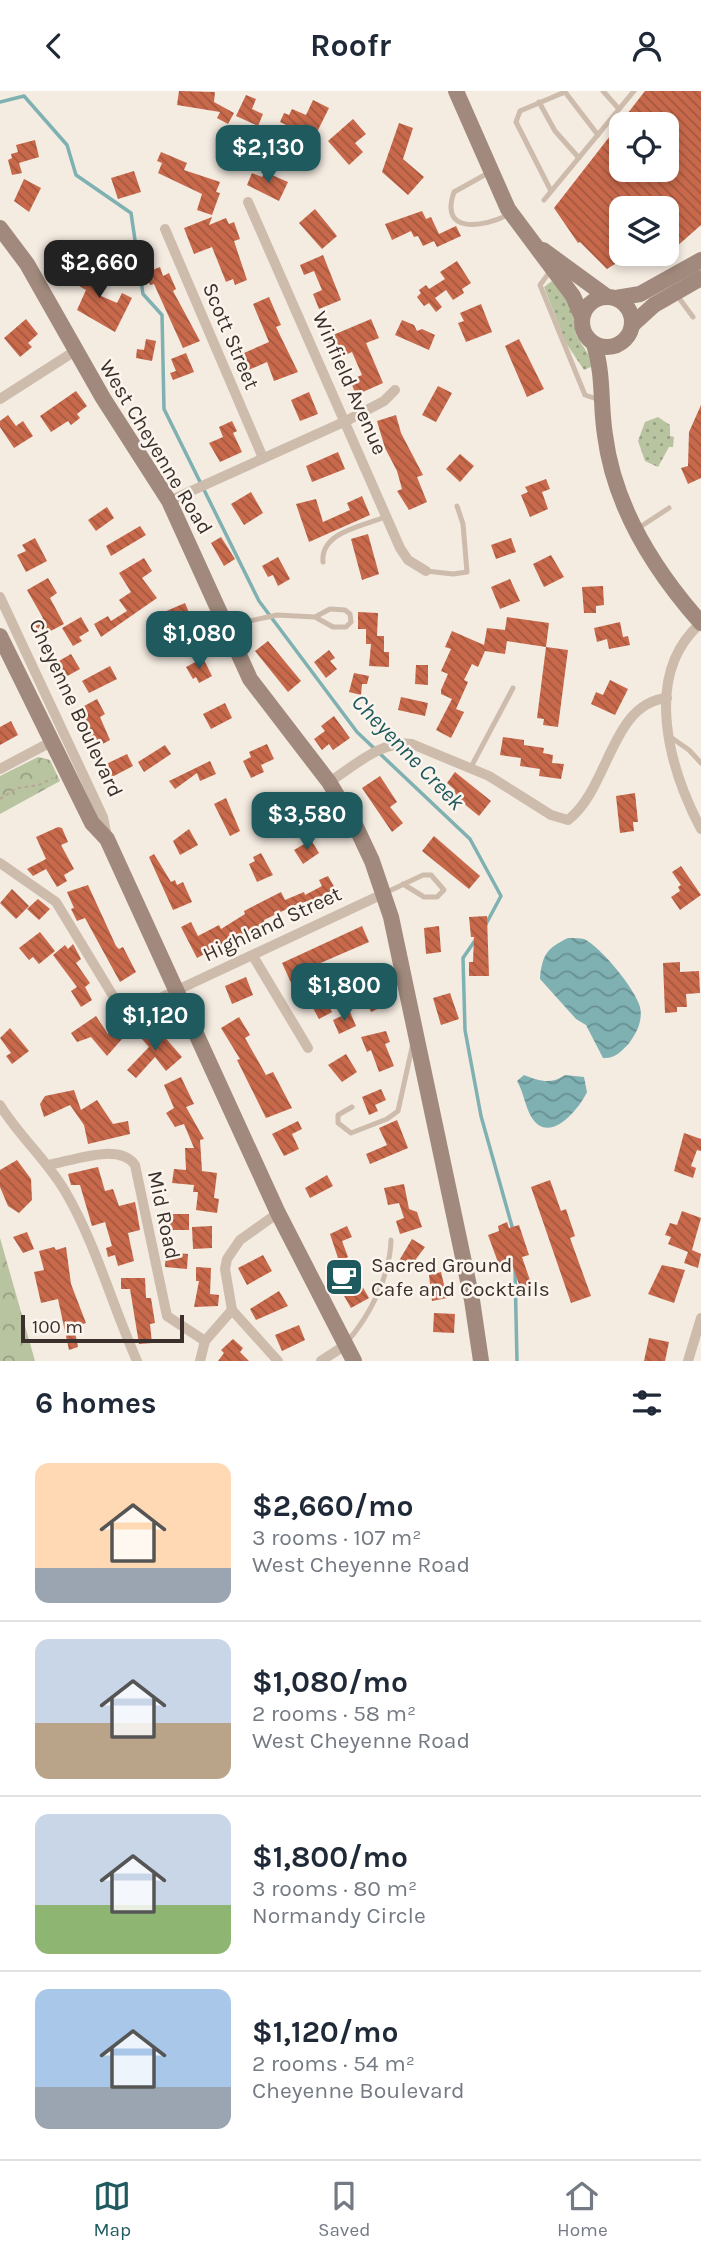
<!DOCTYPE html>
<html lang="en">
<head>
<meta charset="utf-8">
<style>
  :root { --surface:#fff; --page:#f2f2f3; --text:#1f2937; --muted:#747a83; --line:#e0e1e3; --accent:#1f5a5e }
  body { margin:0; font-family:Karla,sans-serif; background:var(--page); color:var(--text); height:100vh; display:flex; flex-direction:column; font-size:26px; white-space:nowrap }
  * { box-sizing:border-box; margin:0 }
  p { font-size:23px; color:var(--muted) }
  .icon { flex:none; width:38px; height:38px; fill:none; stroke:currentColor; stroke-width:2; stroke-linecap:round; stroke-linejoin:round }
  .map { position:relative; height:1270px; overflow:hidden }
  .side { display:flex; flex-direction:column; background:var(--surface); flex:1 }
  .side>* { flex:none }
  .controls { position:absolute; left:609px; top:21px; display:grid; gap:14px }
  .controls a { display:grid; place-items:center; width:70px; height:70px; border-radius:14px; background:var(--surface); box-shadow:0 4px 10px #0003; font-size:35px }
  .scale { position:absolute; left:21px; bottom:18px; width:163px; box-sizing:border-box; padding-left:7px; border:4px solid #3b302b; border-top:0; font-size:19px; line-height:24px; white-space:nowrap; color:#3b302b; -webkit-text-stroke:5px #fbf5ee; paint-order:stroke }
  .price { position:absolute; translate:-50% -60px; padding:0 16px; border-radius:14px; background:var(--accent); color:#fff; font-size:23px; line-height:46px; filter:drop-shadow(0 2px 4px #0008) }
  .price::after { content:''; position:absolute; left:50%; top:42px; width:21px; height:16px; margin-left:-10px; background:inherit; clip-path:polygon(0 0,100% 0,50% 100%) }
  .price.current { background:#222; color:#fff }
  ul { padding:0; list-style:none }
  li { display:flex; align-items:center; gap:21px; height:175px; padding:0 35px }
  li+li { border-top:2px solid var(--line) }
  li span { display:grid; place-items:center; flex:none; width:196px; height:140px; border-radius:14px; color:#555 }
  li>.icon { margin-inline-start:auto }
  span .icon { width:84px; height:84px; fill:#fffc; stroke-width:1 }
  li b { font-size:30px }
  h2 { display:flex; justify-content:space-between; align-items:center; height:84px; padding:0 35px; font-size:30px }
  header { display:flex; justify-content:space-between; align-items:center; height:91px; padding:0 35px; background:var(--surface); font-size:32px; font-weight:700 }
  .menu { display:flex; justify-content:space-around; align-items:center; height:98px; border-top:2px solid var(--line); background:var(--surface); font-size:19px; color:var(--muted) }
  .menu a { display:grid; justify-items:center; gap:4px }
  .menu .current { color:var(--accent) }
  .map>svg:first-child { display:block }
</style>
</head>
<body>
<header><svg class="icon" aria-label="back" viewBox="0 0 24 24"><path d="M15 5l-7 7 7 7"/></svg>Roofr<svg class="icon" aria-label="person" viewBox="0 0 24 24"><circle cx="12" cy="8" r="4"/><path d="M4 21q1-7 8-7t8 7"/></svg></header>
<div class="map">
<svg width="701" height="1270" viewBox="0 0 701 1270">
  <defs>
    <pattern id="grass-dots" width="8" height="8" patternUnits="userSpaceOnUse" patternTransform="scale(1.75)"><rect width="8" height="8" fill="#b8c4a0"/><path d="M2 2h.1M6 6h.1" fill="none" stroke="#97a083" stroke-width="1.8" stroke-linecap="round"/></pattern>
    <pattern id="forest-crowns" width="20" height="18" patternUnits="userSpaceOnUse" patternTransform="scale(1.75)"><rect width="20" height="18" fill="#b8c4a0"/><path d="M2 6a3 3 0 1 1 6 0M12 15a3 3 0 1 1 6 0" fill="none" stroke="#97a083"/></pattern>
    <pattern id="water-waves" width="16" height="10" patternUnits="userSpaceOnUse" patternTransform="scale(1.75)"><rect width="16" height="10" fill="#7fb0b2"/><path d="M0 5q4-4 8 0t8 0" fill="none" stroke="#699091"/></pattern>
    <pattern id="building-back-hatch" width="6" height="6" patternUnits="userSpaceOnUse" patternTransform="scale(1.75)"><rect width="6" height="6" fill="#c8694b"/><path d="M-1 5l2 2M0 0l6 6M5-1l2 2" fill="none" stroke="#a4573f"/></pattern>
  </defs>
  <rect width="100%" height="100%" fill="#f4ebe1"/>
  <g fill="url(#grass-dots)">
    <polygon points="552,190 565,203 573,221 576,244 595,274 584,279 566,252 544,196"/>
    <polygon points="658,326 670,334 670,345 674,346 673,356 669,356 658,376 645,370 638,350 645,331"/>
  </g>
  <g fill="url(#forest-crowns)">
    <polygon points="38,666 50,669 60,690 0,723 0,685"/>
    <polygon points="0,1147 35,1270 0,1270"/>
  </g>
  <g fill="url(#water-waves)">
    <path d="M 568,847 C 572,847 580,847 584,848 C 600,855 636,899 640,916 C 643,929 637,941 630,951 C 622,960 615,968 603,967 L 586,934 L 576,928 L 540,888 C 542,864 547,857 568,847 Z"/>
    <path d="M 524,984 C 539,990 551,994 565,984 L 584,986 L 587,1001 C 579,1018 550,1054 532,1027 C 525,1016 524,1002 517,990 Z"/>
  </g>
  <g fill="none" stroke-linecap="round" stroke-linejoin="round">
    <g stroke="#7fb0b2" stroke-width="3.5">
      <polyline points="0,11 24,5 67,54 76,84 131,122 143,203 162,224 164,318 259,510 357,641 470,748 501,805 486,833"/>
      <polyline points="476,848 463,867 465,939 481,1025 513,1139"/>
      <polyline points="515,1178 517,1270"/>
    </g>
  </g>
  <g fill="url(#building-back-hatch)" fill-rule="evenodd">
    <polygon points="179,0 215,1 214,11 234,22 228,33 217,27 220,21 177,14"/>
    <path d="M 645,0 L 701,0 L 701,134 L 667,164 L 667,117 L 621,117 L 621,163 L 653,163 L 639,175 L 626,173 L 623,168 L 607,178 L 580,151 L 578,152 L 554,117 ZM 621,33 L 667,33 L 667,79 L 621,79 Z"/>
    <polygon points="246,4 256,8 252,18 263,23 258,35 236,25"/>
    <polygon points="313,9 329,17 314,47 280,31 284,22 289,24 292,18 306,24"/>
    <polygon points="353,28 366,43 355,52 363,61 349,74 328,50"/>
    <polygon points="399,32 413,37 403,68 424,86 408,104 382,81"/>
    <polygon points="35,49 39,66 19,72 22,82 12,84 8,69 12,67 11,63 18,61 16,54"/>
    <polygon points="161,61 187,72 184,79 220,91 216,101 220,102 212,124 197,119 202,103 158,82 162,72 157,70"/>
    <polygon points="134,80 141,101 118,108 111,87"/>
    <polygon points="265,81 288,91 279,110 247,94 252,82 262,86"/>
    <polygon points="24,88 41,97 29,121 14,110"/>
    <polygon points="315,118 337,145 322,158 299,132"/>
    <polygon points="422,120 426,128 431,126 439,143 456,135 461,145 437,156 434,150 423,155 418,145 414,146 411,140 392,149 385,133"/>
    <polygon points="212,126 209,134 226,127 229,133 234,131 240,148 234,150 247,189 235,194 233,188 226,191 212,156 194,163 184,137"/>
    <polygon points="323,164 341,209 319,218 313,203 322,199 314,180 304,184 300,174"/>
    <polygon points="457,170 471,192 462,198 464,202 453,209 446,199 435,207 442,216 436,221 429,212 424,215 417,206 421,202 419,199 426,194 429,198 445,188 440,181"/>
    <polygon points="81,172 107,190 99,204 117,212 122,202 132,207 115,241 77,219 86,199 71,190"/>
    <polygon points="160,176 163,185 169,182 176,198 173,200 200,250 183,257 154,193 150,194 145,182"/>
    <polygon points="269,206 281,234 276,236 298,281 274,290 267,271 244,281 237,265 269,251 253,213"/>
    <polygon points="481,213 492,241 466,251 458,232 464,230 460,222"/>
    <polygon points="26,228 38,243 28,252 32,256 20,266 4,247"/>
    <polygon points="371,228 379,247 366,252 383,292 356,304 350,289 362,284 352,261 336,268 326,247"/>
    <polygon points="402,229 414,234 417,240 422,238 435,244 429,259 395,244"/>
    <polygon points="146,248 156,250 152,270 136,267 137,258 144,259"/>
    <polygon points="519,248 544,298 527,306 505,255"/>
    <polygon points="186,262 194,281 173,289 170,282 176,280 171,268"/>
    <polygon points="438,295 452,302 436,331 422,324"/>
    <polygon points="76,300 87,315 77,323 80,327 71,334 68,330 51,341 40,325"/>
    <polygon points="309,301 318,323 300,330 291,309"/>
    <polygon points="701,314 701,387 688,393 681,377 688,375 689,341"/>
    <polygon points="8,324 16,335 23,330 33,345 14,357 0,336 0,330"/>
    <polygon points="396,324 401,342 423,384 417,386 427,411 409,419 397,400 402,398 397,380 385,357 377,330"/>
    <polygon points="232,330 237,340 233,342 242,361 220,371 209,352 223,346 219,336"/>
    <polygon points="338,361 345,378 312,391 306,375"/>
    <polygon points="460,363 474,375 460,391 446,378"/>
    <polygon points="546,388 550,398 542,401 548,418 530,426 521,404 528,401 525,396"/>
    <polygon points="251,401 263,422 244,434 231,413"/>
    <polygon points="362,405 370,424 309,451 296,413 316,408 323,431 350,419 347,412"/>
    <polygon points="107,416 114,427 96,440 88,429"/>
    <polygon points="140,435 146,444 111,465 106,455"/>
    <polygon points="368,443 379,483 362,489 351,448"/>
    <polygon points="221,446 235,468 224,475 211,452"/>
    <polygon points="35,447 47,470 26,481 17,464 26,460 22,454"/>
    <polygon points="511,447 516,461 496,468 491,454"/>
    <polygon points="551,464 564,486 544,496 533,473"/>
    <polygon points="278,466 290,488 278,495 273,484 268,486 262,475"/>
    <polygon points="144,467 152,480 142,487 157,507 101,546 94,533 108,525 111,530 127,520 119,509 131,501 119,482"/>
    <polygon points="48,487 57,502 50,507 64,533 41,545 34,532 43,527 27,499"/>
    <polygon points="510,488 520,510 500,518 491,496"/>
    <polygon points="603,495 604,514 596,515 596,522 584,522 582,496"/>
    <polygon points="185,512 190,524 183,527 193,547 176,556 164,521"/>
    <polygon points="358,521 378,522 377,545 384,545 384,561 389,561 389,576 369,575 371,553 366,553 366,538 358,538"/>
    <polygon points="81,526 89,540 79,546 82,550 73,555 62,537"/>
    <polygon points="507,526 549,532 546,556 507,550 505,563 485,560 478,576 472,573 464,589 468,591 456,618 464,621 451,647 436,639 452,608 441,603 441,599 448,583 441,580 451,558 445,556 452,540 484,554 487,537 505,539"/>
    <polygon points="620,531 623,546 628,545 630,554 609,558 607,548 597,551 594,537"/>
    <polygon points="268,550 301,590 288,601 255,560"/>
    <polygon points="546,556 568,559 558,636 543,634 544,628 537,627"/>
    <polygon points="329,559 335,567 330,570 337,578 326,587 314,571"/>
    <polygon points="71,563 80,578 60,589 52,574"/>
    <polygon points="203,567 212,585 199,592 196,586 193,588 186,576"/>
    <polygon points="416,574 428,574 428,594 415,593"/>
    <polygon points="110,575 117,588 89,602 82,590"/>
    <polygon points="354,582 369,585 367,593 362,593 361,604 349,601"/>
    <polygon points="610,589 628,598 615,624 591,613 596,601 603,604"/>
    <polygon points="401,606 428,612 425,625 398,619"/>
    <polygon points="97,608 105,623 100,626 110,649 95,657 75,620"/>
    <polygon points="225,612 232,627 211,638 203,623"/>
    <polygon points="334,625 350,647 333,659 329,653 322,659 314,648 325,640 321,635"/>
    <polygon points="11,630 18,644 0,654 0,636"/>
    <polygon points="503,646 524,649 524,654 544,657 543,662 553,664 552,672 564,673 561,688 539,685 540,678 520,675 521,667 500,664"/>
    <polygon points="267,653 274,668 261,674 264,681 251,687 243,670 251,666 249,661"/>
    <polygon points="165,654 171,663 144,681 138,671"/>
    <polygon points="127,663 133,675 108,688 102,675"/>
    <polygon points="210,670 216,683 200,690 197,682 175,698 169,690"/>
    <polygon points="455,681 491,710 479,725 452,703 455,699 447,692"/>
    <polygon points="380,685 397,711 390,716 403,732 392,741 362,697"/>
    <polygon points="635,702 638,731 633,731 634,740 620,742 616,705"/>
    <polygon points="226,707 240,740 230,745 214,713"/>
    <polygon points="58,736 62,737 68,751 61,754 74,778 64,784 67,790 57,796 46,778 33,785 27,778 46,768 36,746"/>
    <polygon points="189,738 198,754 180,764 173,750"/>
    <polygon points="434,745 480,785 469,798 422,760"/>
    <polygon points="311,749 319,762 303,773 294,759"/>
    <polygon points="261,762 273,784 257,791 249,773 255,770 253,766"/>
    <polygon points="154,763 171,791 175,789 177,794 183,791 192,811 173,819 149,766"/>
    <polygon points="681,775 701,804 680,819 671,806 680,800 678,796 681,794 672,781"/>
    <polygon points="328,785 339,804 328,810 325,804 293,815 264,829 267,836 237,850 235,847 197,867 181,836 191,831 198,845 219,834 221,838 245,823 244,820 281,801 285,809 304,801 305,804 322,795 319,789"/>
    <polygon points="88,794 116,855 119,858 123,856 136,881 120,891 85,827 77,830 71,818 74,817 67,801"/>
    <polygon points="12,798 29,815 16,828 0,812"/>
    <polygon points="38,808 50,818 39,829 27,818"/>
    <polygon points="487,825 489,885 469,885 469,871 473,871 474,846 471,846 469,826"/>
    <polygon points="362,835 369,851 302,880 308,892 294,898 282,872"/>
    <polygon points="439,835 441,861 426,863 424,837"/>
    <polygon points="40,841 55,860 39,873 33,866 29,869 19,857"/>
    <polygon points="73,853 81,868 76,872 90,892 85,896 92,909 81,916 71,900 77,896 53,864 65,854 68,858"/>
    <polygon points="680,871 680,881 699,880 700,902 686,903 687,916 677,916 677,921 665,922 663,872"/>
    <polygon points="246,886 253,904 232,913 225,895"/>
    <polygon points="373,887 382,916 371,921 359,894"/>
    <polygon points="317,894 332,921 319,928 304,901"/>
    <polygon points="450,902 459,928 441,934 433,907"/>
    <polygon points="350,921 356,935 339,943 333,929"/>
    <polygon points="96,925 108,943 114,938 122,948 107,965 91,946 77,951 71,942"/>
    <polygon points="239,926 250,944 245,947 266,984 273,981 292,1017 266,1027 237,969 240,968 221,937"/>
    <polygon points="155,935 182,966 166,980 155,966 136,987 127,979 149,956 141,947"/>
    <polygon points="10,937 29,960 12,973 6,965 11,962 0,947"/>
    <polygon points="386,940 390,951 385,953 394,975 379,981 371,959 367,961 361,946"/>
    <polygon points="346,963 357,981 342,991 328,974"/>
    <polygon points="181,986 194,1013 186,1016 204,1048 200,1049 202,1080 217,1082 214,1107 219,1108 217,1122 196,1119 198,1101 193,1101 194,1094 172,1092 174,1078 186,1079 185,1057 194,1057 184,1033 175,1036 166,1022 174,1017 164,994"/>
    <polygon points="381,998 386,1009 375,1014 378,1020 369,1024 362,1006"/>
    <polygon points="74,999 81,1019 97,1009 113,1033 128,1030 130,1043 88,1053 84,1034 70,1014 44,1026 40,1013 45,1005"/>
    <polygon points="397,1029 408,1057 370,1073 366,1063 387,1054 379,1037"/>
    <polygon points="298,1030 302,1038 292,1043 299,1058 284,1065 272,1043"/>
    <polygon points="684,1042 701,1048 701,1060 697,1059 691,1075 696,1077 693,1087 674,1080"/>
    <polygon points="17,1069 31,1088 32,1109 19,1122 8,1115 0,1096 0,1079"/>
    <polygon points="98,1076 105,1100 113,1098 119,1115 135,1111 137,1121 140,1139 128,1142 134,1170 118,1175 115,1164 108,1166 106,1157 112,1155 105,1131 92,1135 80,1094 71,1094 68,1083"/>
    <polygon points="327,1084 333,1095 310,1107 305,1097"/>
    <polygon points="550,1089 561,1120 566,1118 575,1145 570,1147 591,1205 571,1212 531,1096"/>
    <polygon points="404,1093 409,1118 417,1121 422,1136 400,1143 396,1130 404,1127 399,1112 388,1114 384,1097"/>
    <polygon points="682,1120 701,1127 692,1159 701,1163 698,1177 684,1172 688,1161 668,1153 671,1146 665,1144 670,1132 677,1134"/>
    <rect x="164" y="1123" width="25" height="16"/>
    <polygon points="507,1131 509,1137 519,1134 529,1164 522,1166 533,1198 522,1202 511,1170 499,1174 488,1144 499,1140 498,1135"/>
    <polygon points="212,1135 212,1157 193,1158 192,1136"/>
    <polygon points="347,1135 352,1146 342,1150 348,1166 346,1167 369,1207 351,1217 332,1184 342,1179 330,1143"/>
    <polygon points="27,1141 34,1158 23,1162 13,1146"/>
    <polygon points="412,1148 425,1156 407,1180 397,1173"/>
    <polygon points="54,1156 56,1159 66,1156 71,1193 86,1232 74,1236 78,1256 69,1259 58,1208 41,1212 34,1181 44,1179 39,1160"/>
    <polygon points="166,1161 188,1163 187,1178 165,1176"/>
    <polygon points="263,1164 272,1180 247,1194 238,1177"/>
    <polygon points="662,1174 685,1179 674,1212 648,1203"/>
    <polygon points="196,1176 211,1177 210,1203 219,1204 218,1215 194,1216 199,1190 196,1190"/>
    <polygon points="441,1181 447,1207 432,1210 429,1184"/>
    <polygon points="121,1187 145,1187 146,1207 151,1207 155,1232 150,1233 152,1252 139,1253 130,1198 121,1198"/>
    <polygon points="279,1200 288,1215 256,1229 250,1218"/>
    <polygon points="434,1222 455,1223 454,1242 433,1241"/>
    <polygon points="299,1234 305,1249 282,1260 275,1244"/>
    <polygon points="649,1247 669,1251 665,1270 644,1270"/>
    <polygon points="233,1248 243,1257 240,1261 249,1270 218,1270 224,1262 221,1259"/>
  </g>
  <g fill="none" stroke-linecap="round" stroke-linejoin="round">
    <polyline stroke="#b9a596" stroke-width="2" stroke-dasharray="3.5 3.5" stroke-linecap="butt" points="0,708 17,697 39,694 53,687"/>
    <g stroke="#cdbbac" stroke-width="5">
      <polyline points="603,0 619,18"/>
      <polyline points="539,11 555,40 579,67"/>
      <path d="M 490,81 L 454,101 C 439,145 484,135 508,124"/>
      <polyline points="551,100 516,31 520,20 565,1 598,44"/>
      <polyline points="544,109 634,0"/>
      <polyline points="551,179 540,194 585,304 600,309"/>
      <polyline points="676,203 693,226"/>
      <polyline points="637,438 669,417"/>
      <path d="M 323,471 C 320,441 363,435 385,426"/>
      <polyline points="426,480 453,483 467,481 463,433 457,415"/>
      <polyline points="227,535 277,524 315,526 330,518 345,519 350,523 351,531 346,536 333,536 315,526"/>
      <polyline points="669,645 689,659 701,672"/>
      <polyline points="471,676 513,597"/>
      <polyline points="385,802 423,784 431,784 444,799 437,806 424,806 403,793"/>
      <polyline points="352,1016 338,1024 338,1032 351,1042 387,1028 398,1020 413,952"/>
      <path d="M 346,1252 C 370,1225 390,1185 391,1149"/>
    </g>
    <g stroke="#cdbbac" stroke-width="10">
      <polyline points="248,111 400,457 408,469 426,480"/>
      <polyline points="165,138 263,367"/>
      <polyline points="0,308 75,260"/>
      <polyline points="169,410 346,330 384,310 395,299"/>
      <polyline points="0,506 103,726 107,746"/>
      <path d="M 701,532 C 641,584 670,679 701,738"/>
      <polyline points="0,678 51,651"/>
      <path d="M 329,691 C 353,676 383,648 412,653 L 489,685 L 551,724 L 568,729 C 609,698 611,612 667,607"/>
      <polyline points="0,772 56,811 115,908 132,917 141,916 385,802"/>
      <polyline points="253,865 308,957"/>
      <path d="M 0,1014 C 19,1045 46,1068 65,1100 C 96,1153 112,1214 137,1270"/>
      <path d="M 48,1074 C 72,1070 119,1051 135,1074 L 167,1225 L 205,1250"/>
      <polyline points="278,1122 240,1149 227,1168 225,1178 232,1219 278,1270"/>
      <polyline points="200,1270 205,1250 232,1219"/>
      <polyline points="321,1270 344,1255"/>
      <polyline points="688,1270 701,1227"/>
    </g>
    <g stroke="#a18a7d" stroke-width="16">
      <polyline points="456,0 508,118 573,205 582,226"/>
      <polyline points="0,137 27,173 103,307 169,410 250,588 329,691 356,736 372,770 391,826 472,1209 481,1270"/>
      <polyline points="543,159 606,205"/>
      <circle cx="607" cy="231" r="25"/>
      <polyline points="616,207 640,203 701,169"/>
      <polyline points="632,234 654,214 701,187"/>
      <path d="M 594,253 C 604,284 600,313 605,344 C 614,415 654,479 701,532"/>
      <polyline points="0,545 92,732 107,748 278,1122 354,1270"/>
    </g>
  </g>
  <defs>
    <symbol id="cafe-square" viewBox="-11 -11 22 22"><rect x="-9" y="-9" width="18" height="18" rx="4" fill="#1f5a5e" stroke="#fbf5ee"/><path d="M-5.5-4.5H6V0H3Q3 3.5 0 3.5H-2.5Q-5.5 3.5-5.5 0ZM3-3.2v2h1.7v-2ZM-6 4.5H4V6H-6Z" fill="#fff"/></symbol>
  </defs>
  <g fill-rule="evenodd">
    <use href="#cafe-square" x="322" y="1164" width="44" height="44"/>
  </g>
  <g text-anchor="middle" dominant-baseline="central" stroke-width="5" stroke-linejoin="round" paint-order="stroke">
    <g font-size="21" fill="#3b302b" stroke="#fbf5ee">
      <text transform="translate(231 245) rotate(67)">Scott Street</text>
      <text transform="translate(350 292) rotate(66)">Winfield Avenue</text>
      <text transform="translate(156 356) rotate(59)">West Cheyenne Road</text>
      <text transform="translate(76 617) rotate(65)">Cheyenne Boulevard</text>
      <text transform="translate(272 833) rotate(-25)">Highland Street</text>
      <text transform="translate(164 1124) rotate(78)">Mid Road</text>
    </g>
    <g font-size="21" fill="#3b302b" stroke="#fbf5ee" text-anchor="start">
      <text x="371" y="1174">Sacred Ground<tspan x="371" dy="24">Cafe and Cocktails</tspan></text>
    </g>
    <g font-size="23" font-style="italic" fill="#1f5a5e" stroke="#fbf5ee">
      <text transform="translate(408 661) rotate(46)">Cheyenne Creek</text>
    </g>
  </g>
</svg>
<div class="controls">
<a><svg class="icon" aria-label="locate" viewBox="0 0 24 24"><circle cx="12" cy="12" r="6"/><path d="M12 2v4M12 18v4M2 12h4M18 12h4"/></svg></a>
<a><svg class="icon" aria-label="layers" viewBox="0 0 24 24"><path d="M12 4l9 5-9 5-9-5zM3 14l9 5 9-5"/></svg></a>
</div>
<div class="scale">100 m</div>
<b class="price" style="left:268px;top:94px">$2,130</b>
<b class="price current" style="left:99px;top:209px">$2,660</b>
<b class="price" style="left:199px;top:580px">$1,080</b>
<b class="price" style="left:307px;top:761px">$3,580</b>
<b class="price" style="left:344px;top:932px">$1,800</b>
<b class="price" style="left:155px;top:962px">$1,120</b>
</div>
<section class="side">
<h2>6 homes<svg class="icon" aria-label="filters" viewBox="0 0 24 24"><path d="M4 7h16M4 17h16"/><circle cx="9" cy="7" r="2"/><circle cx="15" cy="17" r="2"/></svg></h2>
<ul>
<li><span style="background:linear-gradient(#ffd9b3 75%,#9aa5b1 0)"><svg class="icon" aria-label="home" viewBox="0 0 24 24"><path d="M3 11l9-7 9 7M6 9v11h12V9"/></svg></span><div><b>$2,660/mo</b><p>3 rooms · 107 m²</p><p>West Cheyenne Road</p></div></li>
<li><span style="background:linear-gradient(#c9d6e8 60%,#b9a48a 0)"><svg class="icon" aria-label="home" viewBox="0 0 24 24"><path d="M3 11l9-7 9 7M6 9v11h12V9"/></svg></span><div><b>$1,080/mo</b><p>2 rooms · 58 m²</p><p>West Cheyenne Road</p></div></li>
<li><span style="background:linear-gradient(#c9d6e8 65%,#8fb573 0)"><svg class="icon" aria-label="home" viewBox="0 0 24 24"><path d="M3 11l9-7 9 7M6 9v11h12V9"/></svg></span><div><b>$1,800/mo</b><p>3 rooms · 80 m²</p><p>Normandy Circle</p></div></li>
<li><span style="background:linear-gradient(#a9c7e8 70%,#9aa5b1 0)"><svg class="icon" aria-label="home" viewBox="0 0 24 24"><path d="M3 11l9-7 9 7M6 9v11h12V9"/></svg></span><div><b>$1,120/mo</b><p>2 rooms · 54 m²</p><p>Cheyenne Boulevard</p></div></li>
</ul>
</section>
<nav class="menu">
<a class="current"><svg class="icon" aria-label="map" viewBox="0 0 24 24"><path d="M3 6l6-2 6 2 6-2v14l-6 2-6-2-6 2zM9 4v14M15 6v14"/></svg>Map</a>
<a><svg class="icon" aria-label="saved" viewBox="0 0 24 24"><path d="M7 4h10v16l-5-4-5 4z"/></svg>Saved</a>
<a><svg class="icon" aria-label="home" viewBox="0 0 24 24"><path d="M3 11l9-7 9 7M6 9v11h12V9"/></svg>Home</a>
</nav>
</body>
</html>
